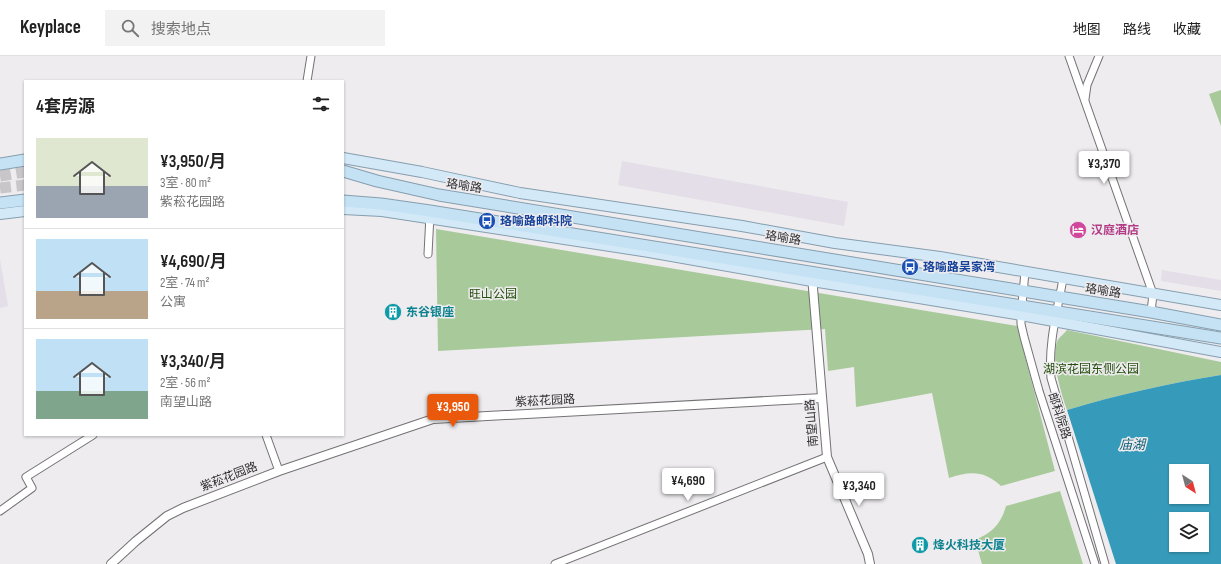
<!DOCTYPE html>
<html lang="zh">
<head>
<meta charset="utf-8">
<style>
  :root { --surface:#fff; --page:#f2f2f2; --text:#222; --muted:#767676; --line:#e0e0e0; --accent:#ea580c }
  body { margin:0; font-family:"Sofia Sans Condensed","Noto Sans SC",sans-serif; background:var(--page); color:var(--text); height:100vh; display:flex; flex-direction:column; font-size:15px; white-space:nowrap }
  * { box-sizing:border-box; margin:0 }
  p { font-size:13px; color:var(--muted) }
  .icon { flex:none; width:22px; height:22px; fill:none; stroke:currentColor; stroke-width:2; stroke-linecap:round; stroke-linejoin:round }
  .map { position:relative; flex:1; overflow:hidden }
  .details { position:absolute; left:24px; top:24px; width:320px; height:356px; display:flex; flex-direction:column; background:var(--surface); border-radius:0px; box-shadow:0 1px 3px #0004 }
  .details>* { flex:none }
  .needle { width:26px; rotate:144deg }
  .tools { position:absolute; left:1169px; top:408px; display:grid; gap:8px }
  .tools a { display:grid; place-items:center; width:40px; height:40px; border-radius:0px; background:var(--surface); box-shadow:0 1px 3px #0004; font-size:20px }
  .price { position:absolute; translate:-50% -34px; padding:0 9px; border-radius:4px; background:#fff; color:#222; font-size:13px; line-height:26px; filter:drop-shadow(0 1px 2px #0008) }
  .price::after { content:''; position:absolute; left:50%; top:24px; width:12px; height:9px; margin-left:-6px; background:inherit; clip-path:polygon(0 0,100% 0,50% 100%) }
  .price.selected { background:var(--accent); color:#fff }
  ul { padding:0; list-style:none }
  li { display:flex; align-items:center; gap:12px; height:100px; padding:0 12px }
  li+li { border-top:1px solid var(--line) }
  li span { display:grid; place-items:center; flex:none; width:112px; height:80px; border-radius:0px; color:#555 }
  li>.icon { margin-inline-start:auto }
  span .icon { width:48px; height:48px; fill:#fffc; stroke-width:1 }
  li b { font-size:17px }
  h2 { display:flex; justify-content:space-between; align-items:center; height:48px; padding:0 12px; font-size:17px }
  header { display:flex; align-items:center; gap:24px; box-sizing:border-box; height:56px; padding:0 20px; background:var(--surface); border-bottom:1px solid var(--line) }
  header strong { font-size:19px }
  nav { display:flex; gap:22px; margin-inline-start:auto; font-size:14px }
  .search { width:280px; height:36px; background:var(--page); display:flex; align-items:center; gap:10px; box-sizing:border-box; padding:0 14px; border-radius:0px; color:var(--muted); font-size:15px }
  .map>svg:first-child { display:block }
</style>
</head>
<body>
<header>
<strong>Keyplace</strong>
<div class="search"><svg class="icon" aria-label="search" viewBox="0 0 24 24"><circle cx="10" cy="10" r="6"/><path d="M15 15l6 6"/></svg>搜索地点</div>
<nav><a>地图</a><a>路线</a><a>收藏</a></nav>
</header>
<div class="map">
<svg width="1221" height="508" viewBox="0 0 1221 508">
  <rect width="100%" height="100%" fill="#eeecef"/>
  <g fill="#e4dee8">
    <polygon points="622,105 848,146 844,170 618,129"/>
    <polygon points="0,203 8,250 0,252"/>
    <polygon points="1162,214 1221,224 1221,235 1161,225"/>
  </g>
  <g fill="#a8ca9b">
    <polygon points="1221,34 1221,70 1209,38"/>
    <path d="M 436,173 L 1017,270 L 1055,415 L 1001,430 C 984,414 970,415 949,422 L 932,337 L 856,351 L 854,311 L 828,315 L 825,273 L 438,295 Z"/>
    <path d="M 1067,274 L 1221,306 L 1221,319 C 1169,327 1117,339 1067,354 C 1061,337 1051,304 1057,286 C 1058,282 1064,278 1067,274 Z"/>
    <path d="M 1060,435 L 1083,508 L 982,508 L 975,484 C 992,477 1001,468 1006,450 Z"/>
  </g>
  <path fill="#369bba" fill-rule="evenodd" d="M 1221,319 L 1221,508 L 1116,508 L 1067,354 C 1117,339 1169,327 1221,319 ZM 1176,415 L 1202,415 L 1202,441 L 1176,441 ZM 1176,463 L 1202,463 L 1202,489 L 1176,489 Z"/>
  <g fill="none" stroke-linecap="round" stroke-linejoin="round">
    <g stroke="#c8c6c9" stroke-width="11" stroke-dasharray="11 5.5" stroke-linecap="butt">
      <polyline points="0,120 25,116"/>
      <polyline points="0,132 25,129"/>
    </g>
    <defs>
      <g id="minor">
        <polyline points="1069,0 1153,238 1151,256"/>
        <polyline points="307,25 311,0"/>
        <polyline points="1085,43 1087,29 1099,0"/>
        <polyline points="428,198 430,159"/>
        <polyline points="1025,216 1021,259 1021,268 1024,281 1039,335 1095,508"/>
        <path d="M 1063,223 C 1057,256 1048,288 1051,322 L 1105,508"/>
        <polyline points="266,379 279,415"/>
        <polyline points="0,455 32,432 26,421 93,379"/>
        <polyline points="555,508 827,401"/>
      </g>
      <g id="tertiary">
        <polyline points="812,220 827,401 868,498 870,508"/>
        <polyline points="111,508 136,485 167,460 183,452 279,415 433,363 822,342"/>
      </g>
      <g id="primary">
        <polyline points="343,102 422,116 520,137 742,170 835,187 940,201 1221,249"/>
        <polyline points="343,153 382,155 649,196 812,225 919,242 1021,259 1221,296"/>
        <polyline points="0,158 25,155"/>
      </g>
      <g id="trunk">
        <polyline points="0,108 25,104"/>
        <polyline points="343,115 377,125 439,139 1151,256 1221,269"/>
        <polyline points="343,145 381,148 430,155 1221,282"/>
        <polyline points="0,147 25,144"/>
      </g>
    </defs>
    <use href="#minor" stroke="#747275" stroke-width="9"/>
    <use href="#tertiary" stroke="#747275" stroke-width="10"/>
    <use href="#primary" stroke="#869eae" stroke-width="12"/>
    <use href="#trunk" stroke="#869eae" stroke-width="13"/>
    <use href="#minor" stroke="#fff" stroke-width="7"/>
    <use href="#tertiary" stroke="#fff" stroke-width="8"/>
    <use href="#primary" stroke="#d3e9f7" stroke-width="10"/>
    <use href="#trunk" stroke="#c4e2f4" stroke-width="11"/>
  </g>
  <defs>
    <symbol id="bus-disc" viewBox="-11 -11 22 22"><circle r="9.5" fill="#1a4fb4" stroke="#eeecef"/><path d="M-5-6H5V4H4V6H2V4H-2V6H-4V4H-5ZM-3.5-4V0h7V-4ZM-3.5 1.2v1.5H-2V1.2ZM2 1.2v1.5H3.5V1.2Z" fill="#fff"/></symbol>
    <symbol id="hotel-disc" viewBox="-11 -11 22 22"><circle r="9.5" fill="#d1479c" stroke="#eeecef"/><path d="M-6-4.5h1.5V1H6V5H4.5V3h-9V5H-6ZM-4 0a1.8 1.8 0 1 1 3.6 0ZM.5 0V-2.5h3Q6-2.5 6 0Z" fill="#fff"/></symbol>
    <symbol id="building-disc" viewBox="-11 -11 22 22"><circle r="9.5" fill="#0f9aa8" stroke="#eeecef"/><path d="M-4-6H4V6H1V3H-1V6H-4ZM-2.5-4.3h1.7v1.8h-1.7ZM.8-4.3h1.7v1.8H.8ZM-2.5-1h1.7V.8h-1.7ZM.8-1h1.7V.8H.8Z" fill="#fff"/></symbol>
  </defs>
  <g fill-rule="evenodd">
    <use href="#bus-disc" x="477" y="155" width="20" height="20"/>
    <use href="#hotel-disc" x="1068" y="164" width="20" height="20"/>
    <use href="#bus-disc" x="900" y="201" width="20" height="20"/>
    <use href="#building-disc" x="383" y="246" width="20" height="20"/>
    <use href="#building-disc" x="910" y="479" width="20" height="20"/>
  </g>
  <g text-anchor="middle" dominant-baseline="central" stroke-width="3" stroke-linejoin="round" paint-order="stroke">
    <g font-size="12" fill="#302f31" stroke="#eeecef">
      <text transform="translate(464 130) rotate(9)">珞喻路</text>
      <text transform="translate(783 182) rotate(9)">珞喻路</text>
      <text transform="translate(1103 235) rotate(9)">珞喻路</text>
      <text transform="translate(545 345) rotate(-3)">紫菘花园路</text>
      <text transform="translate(1059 360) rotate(72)">邮科院路</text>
      <text transform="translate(812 367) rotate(-95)">南望山路</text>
      <text transform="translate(229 421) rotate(-21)">紫菘花园路</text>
    </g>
    <g font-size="12" font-weight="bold" fill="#164399" stroke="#eeecef" text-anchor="start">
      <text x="500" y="165">珞喻路邮科院</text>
      <text x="923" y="211">珞喻路吴家湾</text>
    </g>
    <g font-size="12" font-weight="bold" fill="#b23c85" stroke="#eeecef" text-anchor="start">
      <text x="1091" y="174">汉庭酒店</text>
    </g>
    <g font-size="12" fill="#244f0d" stroke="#eeecef">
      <text x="493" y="238">旺山公园</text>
      <text x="1091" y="313">湖滨花园东侧公园</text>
    </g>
    <g font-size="12" font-weight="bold" fill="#0d838f" stroke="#eeecef" text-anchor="start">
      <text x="406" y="256">东谷银座</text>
      <text x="933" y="489">烽火科技大厦</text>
    </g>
    <g font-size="13" font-style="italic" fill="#106076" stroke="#eeecef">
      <text x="1132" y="389">庙湖</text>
    </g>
  </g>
</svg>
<div class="tools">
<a><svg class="needle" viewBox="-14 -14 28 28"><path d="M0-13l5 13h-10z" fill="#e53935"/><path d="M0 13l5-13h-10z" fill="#767676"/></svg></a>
<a><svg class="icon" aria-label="layers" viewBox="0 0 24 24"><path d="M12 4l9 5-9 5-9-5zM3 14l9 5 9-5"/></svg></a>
</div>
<b class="price" style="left:1104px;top:129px">¥3,370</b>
<b class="price selected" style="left:453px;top:372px">¥3,950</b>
<b class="price" style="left:688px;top:446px">¥4,690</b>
<b class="price" style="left:859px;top:451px">¥3,340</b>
<section class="details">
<h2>4套房源<svg class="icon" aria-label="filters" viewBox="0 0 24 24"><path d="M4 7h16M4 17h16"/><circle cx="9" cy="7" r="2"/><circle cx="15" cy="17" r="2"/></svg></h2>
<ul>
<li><span style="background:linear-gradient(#dfe7d0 60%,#9aa5b1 0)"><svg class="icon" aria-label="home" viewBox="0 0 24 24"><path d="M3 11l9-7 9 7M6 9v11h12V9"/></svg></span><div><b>¥3,950/月</b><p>3室 · 80 m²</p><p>紫菘花园路</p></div></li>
<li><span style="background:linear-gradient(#bfe0f5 65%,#b9a48a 0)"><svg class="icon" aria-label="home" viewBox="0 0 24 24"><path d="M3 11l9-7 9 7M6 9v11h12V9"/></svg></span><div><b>¥4,690/月</b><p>2室 · 74 m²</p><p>公寓</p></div></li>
<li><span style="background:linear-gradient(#bfe0f5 65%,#7fa58c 0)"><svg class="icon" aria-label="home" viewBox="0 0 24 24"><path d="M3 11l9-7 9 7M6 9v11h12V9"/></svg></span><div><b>¥3,340/月</b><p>2室 · 56 m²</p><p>南望山路</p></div></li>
</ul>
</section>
</div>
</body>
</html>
